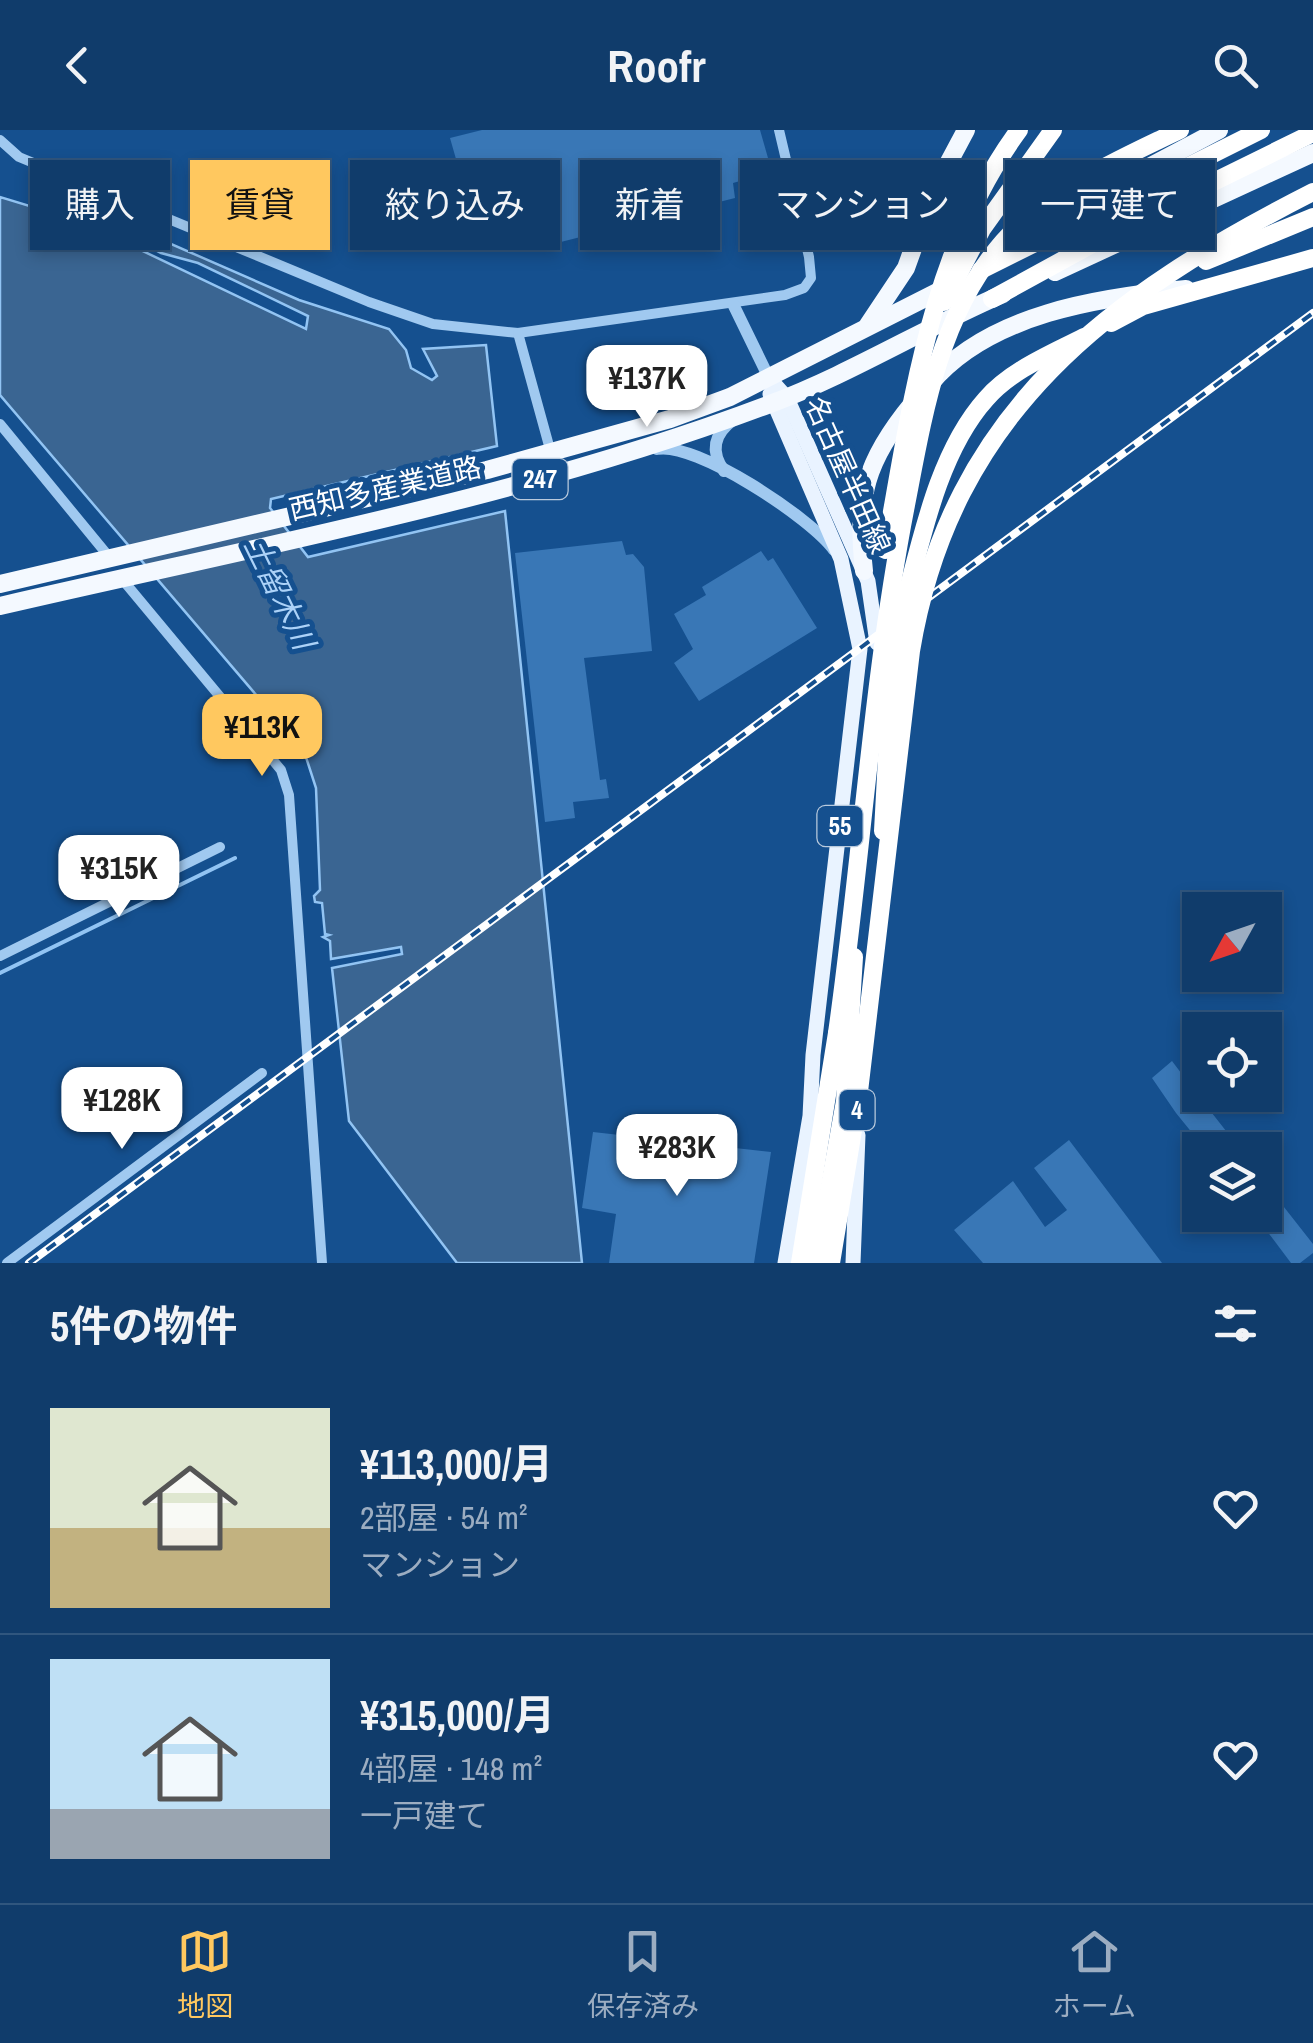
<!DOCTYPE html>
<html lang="ja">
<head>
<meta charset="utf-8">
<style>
  :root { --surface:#103c6b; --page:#1e4773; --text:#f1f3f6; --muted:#9cadc1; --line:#30567e; --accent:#ffc85f }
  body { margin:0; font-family:"Archivo Narrow","Noto Sans JP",sans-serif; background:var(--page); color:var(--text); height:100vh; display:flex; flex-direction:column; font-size:38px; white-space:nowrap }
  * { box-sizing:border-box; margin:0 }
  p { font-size:32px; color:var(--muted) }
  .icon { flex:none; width:55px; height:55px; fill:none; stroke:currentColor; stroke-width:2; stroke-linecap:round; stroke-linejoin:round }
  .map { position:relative; height:1133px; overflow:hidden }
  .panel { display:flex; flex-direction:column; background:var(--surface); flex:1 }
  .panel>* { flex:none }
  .guide { position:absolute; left:30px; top:30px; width:1255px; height:90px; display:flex; gap:20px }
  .needle { width:65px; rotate:230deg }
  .tools { position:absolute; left:1182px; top:762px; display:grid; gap:20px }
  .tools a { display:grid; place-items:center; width:100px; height:100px; border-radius:0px; background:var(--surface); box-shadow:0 5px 15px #0003,0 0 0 2px var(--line); font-size:50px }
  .price { position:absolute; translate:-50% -85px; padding:0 22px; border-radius:20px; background:#fff; color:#222; font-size:32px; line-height:65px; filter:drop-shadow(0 2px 5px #0008) }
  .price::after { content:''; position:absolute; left:50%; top:60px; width:30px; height:22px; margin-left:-15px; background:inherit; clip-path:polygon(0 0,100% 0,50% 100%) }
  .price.current { background:var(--accent); color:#111 }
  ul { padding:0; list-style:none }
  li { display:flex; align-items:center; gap:30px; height:250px; padding:0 50px }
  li+li { border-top:2px solid var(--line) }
  li span { display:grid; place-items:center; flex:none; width:280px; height:200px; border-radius:0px; color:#555 }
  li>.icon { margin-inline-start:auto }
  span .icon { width:120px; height:120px; fill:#fffc; stroke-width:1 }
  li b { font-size:42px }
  h2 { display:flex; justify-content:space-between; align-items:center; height:120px; padding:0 50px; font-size:42px }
  .tag { padding:0 35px; border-radius:0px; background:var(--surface); box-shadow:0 5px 15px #0003,0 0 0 2px var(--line); font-size:35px; line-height:90px }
  .tag.current { background:var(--accent); color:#111 }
  header { display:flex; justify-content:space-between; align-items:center; height:130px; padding:0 50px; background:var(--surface); font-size:45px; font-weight:700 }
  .menu { display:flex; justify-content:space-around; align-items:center; height:140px; border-top:2px solid var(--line); background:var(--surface); font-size:28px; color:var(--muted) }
  .menu a { display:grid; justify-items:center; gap:5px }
  .menu .current { color:var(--accent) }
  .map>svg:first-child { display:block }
</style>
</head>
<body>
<header><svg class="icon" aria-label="back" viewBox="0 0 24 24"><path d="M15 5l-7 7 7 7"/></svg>Roofr<svg class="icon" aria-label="search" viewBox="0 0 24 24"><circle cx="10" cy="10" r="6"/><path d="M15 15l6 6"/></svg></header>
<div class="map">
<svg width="1313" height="1133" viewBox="0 0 1313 1133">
  <rect width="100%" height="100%" fill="#15508f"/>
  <polygon fill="#3a6592" stroke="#92c4f3" stroke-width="2.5" points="50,61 299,170 389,199 406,220 411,238 432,250 437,246 423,219 486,215 497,316 271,369 270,378 308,427 505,381 582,1133 457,1133 349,991 332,838 402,824 401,817 331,829 330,811 323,807 329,805 325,804 322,773 315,772 314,766 320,760 316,658 304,621 0,265 0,67 82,92 306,199 308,186 198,133 161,123 80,79 49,69"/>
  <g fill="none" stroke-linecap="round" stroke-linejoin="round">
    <polyline stroke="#92c4f3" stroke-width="4" points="0,843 235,728"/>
  </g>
  <g fill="#3977b6">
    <polygon points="482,0 760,0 772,42 733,53 735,68 537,118 527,74 472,85 450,8"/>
    <polygon points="622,411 626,425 633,424 644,437 652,521 584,528 600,650 606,649 609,668 573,672 575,688 545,692 515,423"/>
    <polygon points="761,421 768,431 773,428 817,498 699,571 674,533 693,519 674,484 706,465 702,457"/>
    <polygon points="1172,931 1197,964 1241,1020 1206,1020 1176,983 1152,948"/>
    <polygon points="593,1002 771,1022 754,1133 609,1133 616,1084 582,1078"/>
    <polygon points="1069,1010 1162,1133 983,1133 954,1100 1013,1051 1045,1097 1067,1080 1034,1038"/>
    <polygon points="1265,1053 1313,1114 1313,1123 1300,1133 1291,1133 1255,1085 1265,1085"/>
  </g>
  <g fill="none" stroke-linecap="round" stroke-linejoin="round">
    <g stroke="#a0c9f0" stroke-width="10">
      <polyline points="0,10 19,27 369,172 433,194 518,203 785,165 804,158 811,148 809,127 779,0"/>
      <polyline points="518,203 551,323"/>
      <polyline points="0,294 110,428"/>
      <polyline points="122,449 281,640 289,665 322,1133"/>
      <polyline points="0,826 220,717"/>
      <polyline points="7,1133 262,943"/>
    </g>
    <g stroke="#a0c9f0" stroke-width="12">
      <polyline points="733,174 769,248"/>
      <path d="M 657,319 C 695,311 811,388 834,420"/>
      <path d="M 724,341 C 710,321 714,304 733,290"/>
    </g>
    <g stroke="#e9f3ff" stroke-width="15">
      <polyline points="769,248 787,268 868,451 877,513"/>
      <polyline points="770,264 841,429 860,519 813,925 810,986 785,1133"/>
      <polyline points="853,1133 858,1005"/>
    </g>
    <g stroke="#f4f9ff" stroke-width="18">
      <polyline points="1033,107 1100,63 1219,0"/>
      <polyline points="1055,142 1313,23"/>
      <polyline points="868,195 906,138 934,60 966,0"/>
      <path d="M 930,254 C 988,184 1100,167 1186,159"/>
      <path d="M 864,441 C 856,367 865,331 913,273"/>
      <polyline points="0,454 487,340 670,289 730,267 951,155"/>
      <path d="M 0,476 C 258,416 522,368 770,274 C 850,244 924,198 1003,164"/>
    </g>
    <g stroke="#fff" stroke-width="18">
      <polyline points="981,140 1261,0"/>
      <polyline points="992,169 1134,91 1313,3"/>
      <polyline points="1111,193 1143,176 1313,128"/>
      <path d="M 908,460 C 924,397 942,318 986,269 C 1011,240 1051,224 1084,207"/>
      <polyline points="883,701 890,572"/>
      <polyline points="800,1133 837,903"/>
      <polyline points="816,1133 845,971 854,827"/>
    </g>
    <defs>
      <polyline id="rail" points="29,1133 1313,183"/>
    </defs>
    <use href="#rail" stroke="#fff" stroke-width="8"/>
    <use href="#rail" stroke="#15508f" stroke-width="4" stroke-dasharray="11" stroke-linecap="butt"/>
    <g stroke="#fff" stroke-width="18">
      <polyline points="1206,131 1313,87"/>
      <polyline points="944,172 982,99 1053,0"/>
      <path d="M 885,420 C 912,275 929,122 1019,0"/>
      <polyline points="890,572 908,460"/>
      <path d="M 837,903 C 862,727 872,549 906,375 C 923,287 938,191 997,119 C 1044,61 1114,32 1180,0"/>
      <path d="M 831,1133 L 858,970 L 911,521 C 951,281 1110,165 1313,62"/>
    </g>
  </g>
  <g text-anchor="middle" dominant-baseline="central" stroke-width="10" stroke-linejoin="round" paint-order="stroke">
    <g fill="#15508f" stroke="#b9cadd" stroke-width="2.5">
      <rect x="512.5" y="329" width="55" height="40" rx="8"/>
      <rect x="817.5" y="676" width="45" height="40" rx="8"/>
      <rect x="839.5" y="960" width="35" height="40" rx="8"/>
    </g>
    <g font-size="25" font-weight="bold" fill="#fff">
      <text x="540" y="349">247</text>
      <text x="840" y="696">55</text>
      <text x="857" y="980">4</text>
    </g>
    <g font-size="28" fill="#fff" stroke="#15508f">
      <text transform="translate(848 345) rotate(66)">名古屋半田線</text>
      <text transform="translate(385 358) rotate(-13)">西知多産業道路</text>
    </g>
    <g font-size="30" font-style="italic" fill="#acd2f8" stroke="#15508f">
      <text transform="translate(280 463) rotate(64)">土留木川</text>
    </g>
  </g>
</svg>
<div class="tools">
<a><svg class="needle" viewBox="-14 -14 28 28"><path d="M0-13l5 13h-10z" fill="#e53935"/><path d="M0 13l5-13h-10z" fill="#9cadc1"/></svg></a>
<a><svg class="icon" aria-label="locate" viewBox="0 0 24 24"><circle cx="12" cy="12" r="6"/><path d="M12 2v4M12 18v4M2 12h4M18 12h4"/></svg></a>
<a><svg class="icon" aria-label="layers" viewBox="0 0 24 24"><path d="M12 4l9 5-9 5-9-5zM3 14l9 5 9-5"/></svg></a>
</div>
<b class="price" style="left:647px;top:300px">¥137K</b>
<b class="price current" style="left:262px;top:649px">¥113K</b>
<b class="price" style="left:119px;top:790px">¥315K</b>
<b class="price" style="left:122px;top:1022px">¥128K</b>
<b class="price" style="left:677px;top:1069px">¥283K</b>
<div class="guide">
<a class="tag">購入</a>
<a class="tag current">賃貸</a>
<a class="tag">絞り込み</a>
<a class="tag">新着</a>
<a class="tag">マンション</a>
<a class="tag">一戸建て</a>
</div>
</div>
<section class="panel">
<h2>5件の物件<svg class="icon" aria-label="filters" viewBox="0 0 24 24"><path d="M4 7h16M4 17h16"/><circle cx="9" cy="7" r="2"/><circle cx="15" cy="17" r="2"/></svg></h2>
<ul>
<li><span style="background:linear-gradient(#dfe7d0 60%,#c2b280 0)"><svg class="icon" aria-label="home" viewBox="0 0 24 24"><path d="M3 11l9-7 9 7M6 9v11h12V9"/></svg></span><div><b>¥113,000/月</b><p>2部屋 · 54 m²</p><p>マンション</p></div><svg class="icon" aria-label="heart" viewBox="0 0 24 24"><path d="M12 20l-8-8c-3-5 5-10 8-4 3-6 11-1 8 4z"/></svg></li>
<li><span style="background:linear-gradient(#bfe0f5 75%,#9aa5b1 0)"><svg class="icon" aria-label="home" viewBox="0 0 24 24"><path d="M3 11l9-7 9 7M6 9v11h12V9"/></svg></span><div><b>¥315,000/月</b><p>4部屋 · 148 m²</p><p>一戸建て</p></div><svg class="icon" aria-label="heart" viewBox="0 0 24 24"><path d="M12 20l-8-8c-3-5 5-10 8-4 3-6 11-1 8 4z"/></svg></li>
</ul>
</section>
<nav class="menu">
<a class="current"><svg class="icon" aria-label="map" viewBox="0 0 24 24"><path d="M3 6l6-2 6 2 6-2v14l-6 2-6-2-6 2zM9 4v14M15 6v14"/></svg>地図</a>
<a><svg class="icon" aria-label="saved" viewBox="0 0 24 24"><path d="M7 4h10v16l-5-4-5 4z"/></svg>保存済み</a>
<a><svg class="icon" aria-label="home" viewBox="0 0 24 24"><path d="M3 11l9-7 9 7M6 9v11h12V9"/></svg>ホーム</a>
</nav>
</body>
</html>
